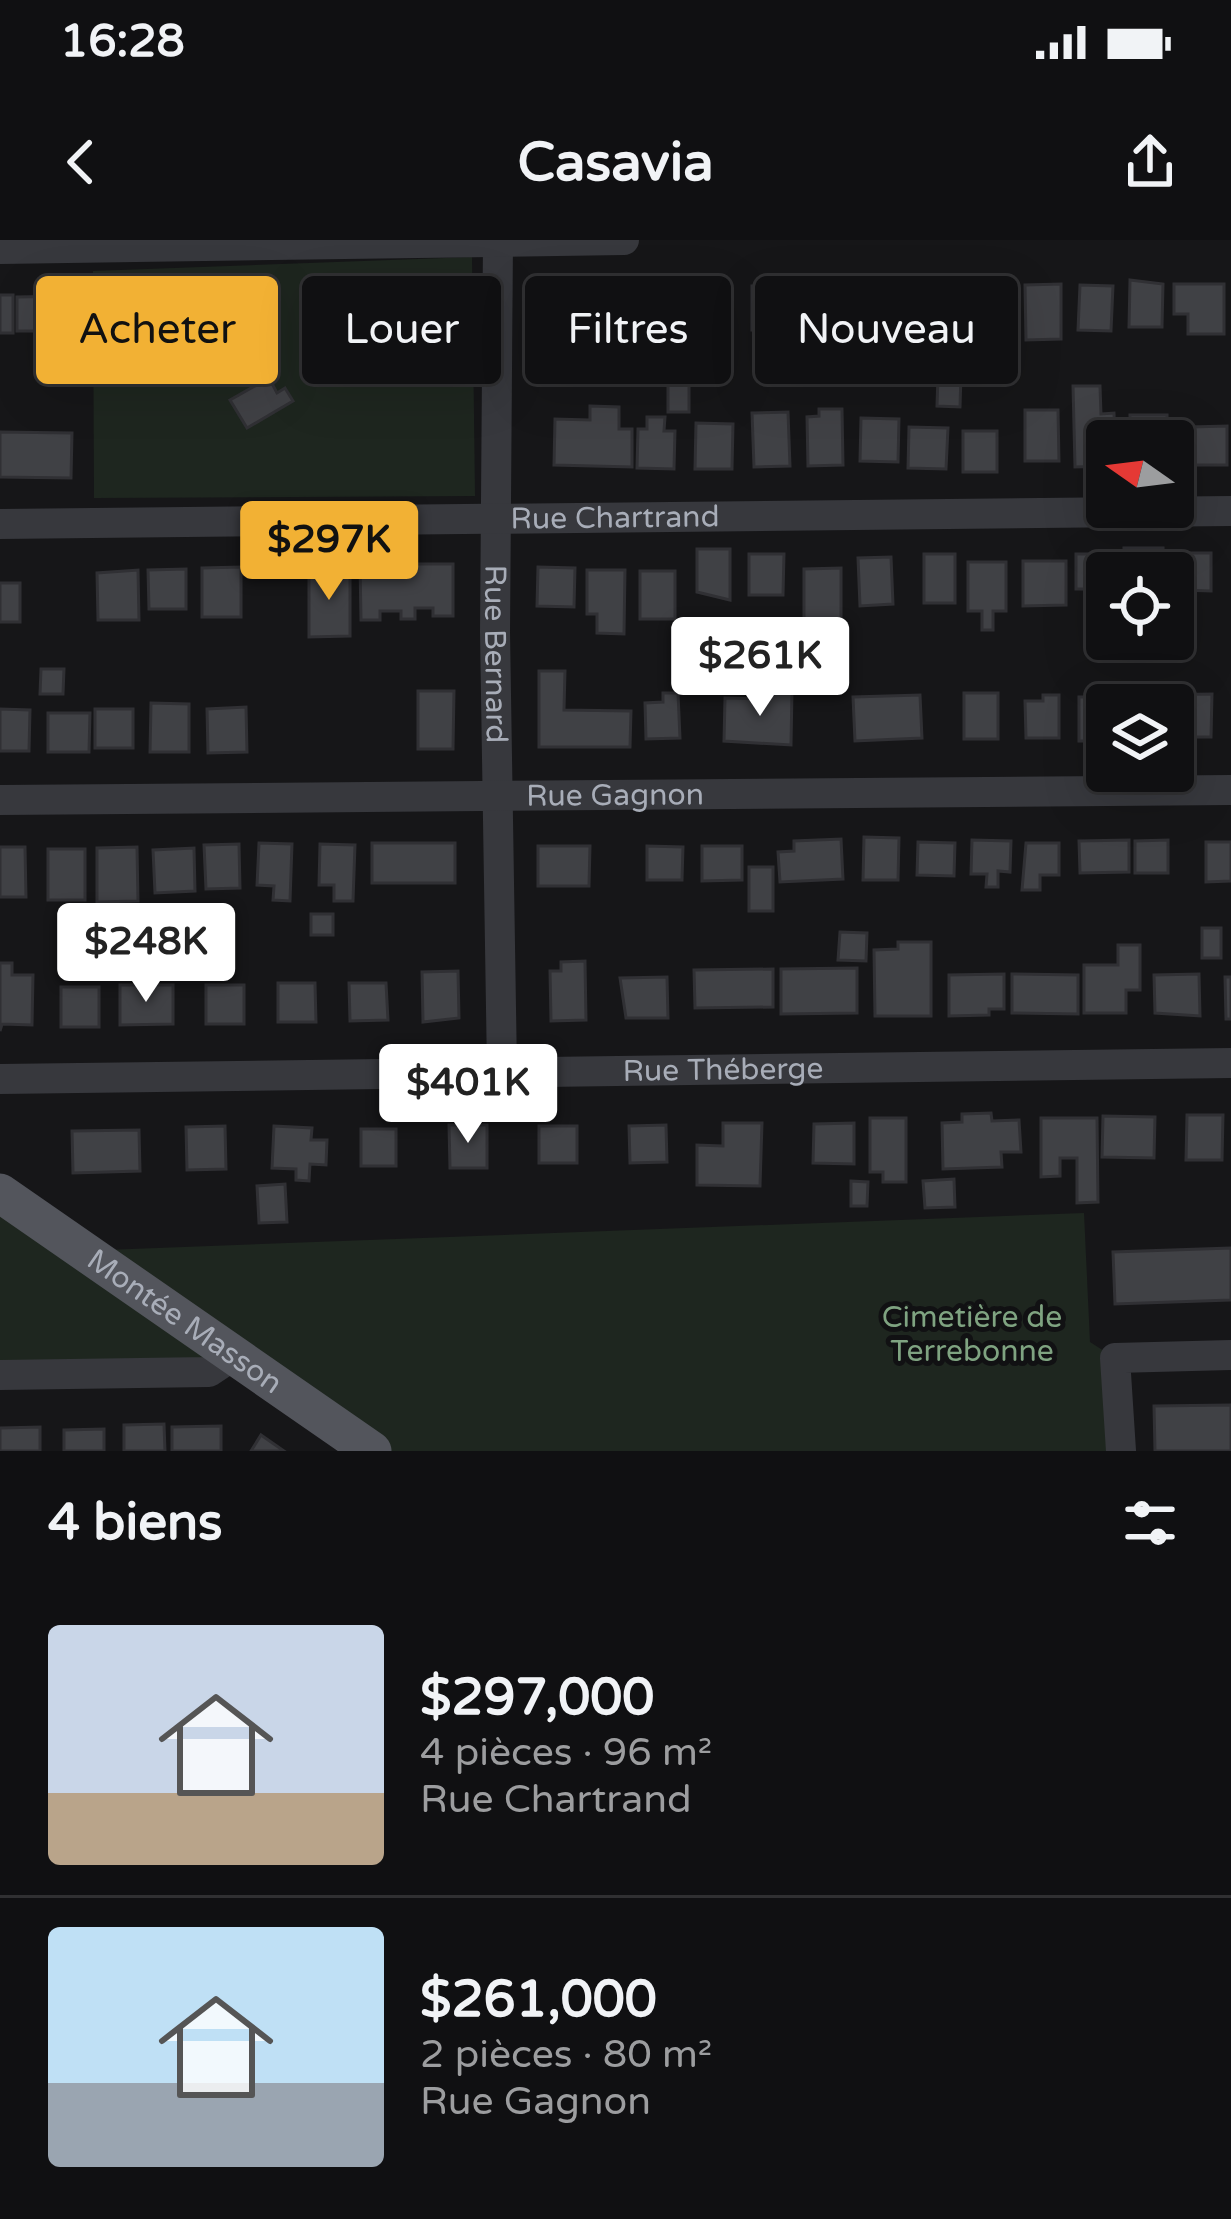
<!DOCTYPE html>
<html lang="fr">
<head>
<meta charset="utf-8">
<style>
  :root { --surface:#101012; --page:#1e1e20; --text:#f1f3f6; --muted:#9c9d9f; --line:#303032; --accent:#f2b134 }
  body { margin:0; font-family:"Varela Round",sans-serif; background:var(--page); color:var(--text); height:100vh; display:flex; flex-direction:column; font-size:45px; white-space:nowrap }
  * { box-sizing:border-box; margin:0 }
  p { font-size:39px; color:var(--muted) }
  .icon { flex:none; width:66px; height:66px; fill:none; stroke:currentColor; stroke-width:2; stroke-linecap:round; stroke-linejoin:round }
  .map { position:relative; height:1211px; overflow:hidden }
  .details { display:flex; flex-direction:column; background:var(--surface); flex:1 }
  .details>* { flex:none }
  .top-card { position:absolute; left:36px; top:36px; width:1161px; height:108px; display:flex; gap:24px }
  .needle { width:78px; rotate:284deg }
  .controls { position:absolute; left:1086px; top:180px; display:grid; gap:24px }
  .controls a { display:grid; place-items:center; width:108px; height:108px; border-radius:12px; background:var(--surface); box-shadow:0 12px 48px #0002,0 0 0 3px var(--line); font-size:60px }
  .price { position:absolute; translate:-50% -102px; padding:0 27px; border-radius:12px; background:#fff; color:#222; font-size:39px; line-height:78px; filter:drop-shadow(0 3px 6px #0008) }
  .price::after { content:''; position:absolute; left:50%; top:72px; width:36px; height:27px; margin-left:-18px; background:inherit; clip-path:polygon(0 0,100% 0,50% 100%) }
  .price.current { background:var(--accent); color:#111 }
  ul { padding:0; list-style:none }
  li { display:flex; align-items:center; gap:36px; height:300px; padding:0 48px }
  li+li { border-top:3px solid var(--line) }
  li span { display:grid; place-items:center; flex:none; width:336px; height:240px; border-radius:12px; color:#555 }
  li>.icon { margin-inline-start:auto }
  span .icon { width:144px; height:144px; fill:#fffc; stroke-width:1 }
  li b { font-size:51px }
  h2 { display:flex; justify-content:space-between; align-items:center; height:144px; padding:0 48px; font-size:51px }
  .tag { padding:0 42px; border-radius:12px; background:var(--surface); box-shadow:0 12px 48px #0002,0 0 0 3px var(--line); font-size:42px; line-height:108px }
  .tag.current { background:var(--accent); color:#111 }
  .status { display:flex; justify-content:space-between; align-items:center; height:84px; padding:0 60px; background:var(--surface); direction:ltr }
  .status svg { height:33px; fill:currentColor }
  header { display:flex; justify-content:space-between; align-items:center; height:156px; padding:0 48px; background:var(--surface); font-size:54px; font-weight:700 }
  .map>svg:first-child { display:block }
</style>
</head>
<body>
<div class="status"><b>16:28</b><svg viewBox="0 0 49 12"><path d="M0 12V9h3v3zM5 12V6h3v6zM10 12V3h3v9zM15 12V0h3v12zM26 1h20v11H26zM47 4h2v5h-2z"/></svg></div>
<header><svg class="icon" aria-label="back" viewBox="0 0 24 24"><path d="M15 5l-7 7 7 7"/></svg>Casavia<svg class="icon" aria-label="share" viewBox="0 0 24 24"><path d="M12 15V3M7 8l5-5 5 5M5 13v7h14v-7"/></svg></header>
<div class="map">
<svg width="1231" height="1211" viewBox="0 0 1231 1211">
  <rect width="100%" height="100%" fill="#161618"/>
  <g fill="#1e261f">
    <polygon points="472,17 475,256 94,258 93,31"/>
    <polygon points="0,953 229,1121 0,1135"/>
    <polygon points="1084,973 1090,1102 1115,1118 1121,1211 391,1211 105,1010"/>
  </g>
  <g fill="#404145" stroke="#303034" stroke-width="3">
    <polygon points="1130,40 1163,44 1162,87 1129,87"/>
    <polygon points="894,44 895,90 835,92 834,46"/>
    <polygon points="1061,44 1061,99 1026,100 1025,45"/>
    <polygon points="1174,44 1224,44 1224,94 1188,94 1188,74 1174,74"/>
    <polygon points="626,45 627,90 536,93 535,48"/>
    <polygon points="1080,45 1113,46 1111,91 1078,90"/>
    <polygon points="642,46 683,46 682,110 637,110"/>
    <polygon points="752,46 813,47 812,91 752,90"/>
    <polygon points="968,46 1004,46 1004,99 967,99"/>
    <polygon points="954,51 955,105 911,107 910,52"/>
    <rect x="0" y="55" width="13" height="38"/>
    <polygon points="69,56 69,91 17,91 17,57"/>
    <polygon points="85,110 87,144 61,145 60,111"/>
    <polygon points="938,135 961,136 960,167 937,166"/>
    <polygon points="269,138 277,153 285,148 293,161 247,188 230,160"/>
    <rect x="668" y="139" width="21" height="33"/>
    <polygon points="1073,146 1100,146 1101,174 1114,173 1115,201 1107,201 1107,226 1075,227"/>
    <polygon points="590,166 619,167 619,189 632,189 632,227 554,225 555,179 590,180"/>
    <polygon points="819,169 842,169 843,225 808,226 807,177 819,176"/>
    <polygon points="1025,170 1058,170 1059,221 1025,221"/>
    <polygon points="788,172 790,226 754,227 752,173"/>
    <rect x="1130" y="175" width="37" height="26"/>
    <polygon points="647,177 665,177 664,191 675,191 674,229 637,228 638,189 647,189"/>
    <polygon points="861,178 899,179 898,222 860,221"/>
    <polygon points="696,183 733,184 732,229 695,229"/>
    <polygon points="1227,186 1227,225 1190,225 1190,187"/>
    <polygon points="909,187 948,188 946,229 908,228"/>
    <rect x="963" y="191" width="34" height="41"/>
    <polygon points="0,192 72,193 71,238 0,237"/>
    <rect x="1124" y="308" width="39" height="25"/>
    <polygon points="697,309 730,309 730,360 697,352"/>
    <polygon points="1179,313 1211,313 1211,351 1179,350"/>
    <polygon points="749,314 784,314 783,355 749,355"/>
    <rect x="924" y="314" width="31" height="49"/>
    <polygon points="1076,314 1118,314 1118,333 1107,333 1107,349 1076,349"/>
    <polygon points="891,317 893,364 860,366 858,318"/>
    <polygon points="1023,321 1066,321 1066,365 1023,366"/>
    <polygon points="968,322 1006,322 1006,371 993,371 993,390 982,390 982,371 968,371"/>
    <polygon points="360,324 453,324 453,376 433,376 433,368 415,368 415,379 401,379 401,371 380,371 380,380 361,380"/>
    <polygon points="241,327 241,377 202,377 202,328"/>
    <polygon points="538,327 575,328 574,367 537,366"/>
    <polygon points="841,328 841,380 804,380 804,329"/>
    <polygon points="186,329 186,369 149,369 148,330"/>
    <polygon points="138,330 139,380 98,380 97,333"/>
    <polygon points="309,330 350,330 350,396 309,397"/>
    <polygon points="587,330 625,330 624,394 597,393 597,374 587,374"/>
    <rect x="640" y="331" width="35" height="48"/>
    <rect x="0" y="343" width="20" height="39"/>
    <polygon points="743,385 743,413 718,413 718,386"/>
    <polygon points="696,417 726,418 726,443 696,443"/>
    <rect x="788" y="418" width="34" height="25"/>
    <polygon points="41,429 64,429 63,454 40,454"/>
    <polygon points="539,431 565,431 564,470 631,471 630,507 539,507"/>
    <polygon points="1097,449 1113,449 1113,465 1107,465 1107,501 1079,501 1079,457 1097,457"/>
    <polygon points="766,450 792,451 791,505 724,501 725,458 765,459"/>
    <polygon points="418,451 454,451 453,509 418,509"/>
    <polygon points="663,453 678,453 680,498 646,499 645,463 663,462"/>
    <rect x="964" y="453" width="34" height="46"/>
    <polygon points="1212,454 1211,497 1173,497 1173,465 1148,465 1148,455"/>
    <polygon points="920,455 922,498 855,501 853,457"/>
    <polygon points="1043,455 1059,455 1059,498 1026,498 1025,461 1043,461"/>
    <polygon points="151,463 189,464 189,512 150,512"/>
    <polygon points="246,467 247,512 208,513 207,469"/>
    <polygon points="0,469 30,470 29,511 0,511"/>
    <rect x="95" y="469" width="38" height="39"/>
    <polygon points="48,473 90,473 89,512 48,512"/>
    <polygon points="864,597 899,598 898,640 863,640"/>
    <polygon points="841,599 843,639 780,642 778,612 794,611 794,601"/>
    <polygon points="972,600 1011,601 1010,632 998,631 998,647 986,647 987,634 971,634"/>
    <polygon points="1129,600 1129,632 1080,633 1079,601"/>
    <polygon points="1168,600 1168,633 1135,633 1135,601"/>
    <polygon points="918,602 955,603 954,636 917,635"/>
    <polygon points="1206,602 1231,602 1231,641 1206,642"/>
    <polygon points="259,603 292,604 290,661 273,660 274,646 257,645"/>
    <rect x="372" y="603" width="83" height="40"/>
    <polygon points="1026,603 1059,603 1059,635 1040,635 1040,650 1022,650"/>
    <polygon points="239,604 240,648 206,649 204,605"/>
    <polygon points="320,604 355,605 353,661 334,661 334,645 319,645"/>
    <polygon points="538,606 590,606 589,646 538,646"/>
    <polygon points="647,606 683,607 682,640 647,640"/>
    <polygon points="702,606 742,606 742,640 702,641"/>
    <polygon points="0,607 25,607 26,657 0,657"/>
    <polygon points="137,607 138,661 97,662 97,608"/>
    <polygon points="194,608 195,651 155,653 153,610"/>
    <rect x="48" y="609" width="37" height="51"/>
    <rect x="749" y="627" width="24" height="44"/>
    <polygon points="148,671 176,672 175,698 147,697"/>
    <rect x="311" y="674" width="22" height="21"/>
    <rect x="1202" y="688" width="19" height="30"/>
    <polygon points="840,692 867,693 866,721 838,720"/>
    <polygon points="898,702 931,702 931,776 875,776 874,710 898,709"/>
    <polygon points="1118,705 1140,705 1140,750 1126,750 1126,773 1084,773 1084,725 1118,725"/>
    <polygon points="585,721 586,780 551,781 550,731 561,731 561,722"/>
    <polygon points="0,723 12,723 12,735 33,735 32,785 2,784 0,791"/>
    <polygon points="857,728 857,773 781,774 781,729"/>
    <polygon points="773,729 773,767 695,768 694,730"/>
    <polygon points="458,731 459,778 423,782 422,732"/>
    <polygon points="1004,734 1004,769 989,769 989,775 949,776 949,735"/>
    <polygon points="1012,734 1078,735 1078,774 1012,773"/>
    <polygon points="1199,734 1200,776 1155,773 1154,735"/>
    <polygon points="667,737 668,778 626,778 620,738"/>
    <polygon points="1225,737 1231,737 1231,779 1226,779"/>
    <polygon points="278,743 315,743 316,782 278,782"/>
    <polygon points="349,743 386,743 388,780 350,781"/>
    <polygon points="120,745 173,745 173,784 120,785"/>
    <rect x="206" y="745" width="38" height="39"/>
    <rect x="61" y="747" width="38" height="40"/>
    <polygon points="991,873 992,881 1019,880 1021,912 1001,912 1002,927 943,929 942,883 962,882 962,874"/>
    <polygon points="1187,875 1223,875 1222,920 1186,920"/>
    <polygon points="1103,876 1155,877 1154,918 1102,917"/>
    <polygon points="870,878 906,878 906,942 883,942 883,932 870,932"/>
    <polygon points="1041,878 1097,878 1098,962 1077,963 1077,918 1060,918 1060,936 1041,937"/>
    <polygon points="723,883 762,883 760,946 697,945 697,905 723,906"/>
    <polygon points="854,883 854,924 813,923 814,884"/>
    <polygon points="449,885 487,885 487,928 450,928"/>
    <polygon points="666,885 667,922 630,923 629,886"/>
    <polygon points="225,886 226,929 187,930 186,887"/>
    <polygon points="274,886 312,888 311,900 327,900 326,925 310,924 309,941 296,940 296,929 272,928"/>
    <rect x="539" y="886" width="38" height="37"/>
    <rect x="361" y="889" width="35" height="37"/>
    <polygon points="139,890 140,931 73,933 72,891"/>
    <polygon points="954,939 955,967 925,968 923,941"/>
    <polygon points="851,941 868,942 867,966 851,966"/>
    <polygon points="285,944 287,982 259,983 257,946"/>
    <polygon points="1231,1008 1231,1060 1115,1064 1113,1012"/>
    <polygon points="1231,1165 1231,1211 1155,1211 1154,1166"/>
    <polygon points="164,1184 165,1211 124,1211 124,1185"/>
    <polygon points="221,1186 221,1211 172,1211 172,1187"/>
    <polygon points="40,1187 40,1211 0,1211 0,1188"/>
    <polygon points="104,1189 104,1211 64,1211 64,1190"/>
    <polygon points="261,1195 284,1211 251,1211"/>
  </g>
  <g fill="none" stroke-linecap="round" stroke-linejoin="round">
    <g stroke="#37383d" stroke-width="30">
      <path id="s1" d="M 498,0 L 495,392 L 502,830"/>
      <polyline points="0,9 624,0"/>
      <path id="s2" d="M 0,284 L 1231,271"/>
      <path id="s3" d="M 0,560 L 1231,550"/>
      <path id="s4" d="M 0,839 L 1231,823"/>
      <polyline points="0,1135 209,1132 236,1114"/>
      <polyline points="1121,1211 1115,1118 1231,1115"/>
    </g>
    <path stroke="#53555c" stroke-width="39" id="s5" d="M 0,953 L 372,1211"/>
  </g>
  <g text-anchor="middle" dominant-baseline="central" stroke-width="10" stroke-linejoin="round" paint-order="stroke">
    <g font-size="30" fill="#a8adb8" stroke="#111113">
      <text stroke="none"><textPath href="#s2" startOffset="615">Rue Chartrand</textPath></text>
      <text stroke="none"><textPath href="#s1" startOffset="414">Rue Bernard</textPath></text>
      <text stroke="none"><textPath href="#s3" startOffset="615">Rue Gagnon</textPath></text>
      <text stroke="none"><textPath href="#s4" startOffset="723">Rue Théberge</textPath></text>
      <text stroke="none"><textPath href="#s5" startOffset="225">Montée Masson</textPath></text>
    </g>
    <g font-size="30" fill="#7fa381" stroke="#111113">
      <text x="972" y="1077">Cimetière de<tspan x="972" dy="34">Terrebonne</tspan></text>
    </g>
  </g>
</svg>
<div class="controls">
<a><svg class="needle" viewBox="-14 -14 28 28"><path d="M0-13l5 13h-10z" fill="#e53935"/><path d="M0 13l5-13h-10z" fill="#9c9d9f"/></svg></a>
<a><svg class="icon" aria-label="locate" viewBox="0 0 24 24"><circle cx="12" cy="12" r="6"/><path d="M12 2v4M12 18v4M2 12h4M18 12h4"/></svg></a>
<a><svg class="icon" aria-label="layers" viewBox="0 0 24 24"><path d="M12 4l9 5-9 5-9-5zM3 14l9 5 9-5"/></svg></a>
</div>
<b class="price current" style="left:329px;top:363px">$297K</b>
<b class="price" style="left:760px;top:479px">$261K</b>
<b class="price" style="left:146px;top:765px">$248K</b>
<b class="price" style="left:468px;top:906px">$401K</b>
<div class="top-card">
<a class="tag current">Acheter</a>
<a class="tag">Louer</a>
<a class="tag">Filtres</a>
<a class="tag">Nouveau</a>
</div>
</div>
<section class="details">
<h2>4 biens<svg class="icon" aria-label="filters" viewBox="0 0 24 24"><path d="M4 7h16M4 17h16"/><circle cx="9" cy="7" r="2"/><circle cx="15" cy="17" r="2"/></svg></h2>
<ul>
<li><span style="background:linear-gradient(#c9d6e8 70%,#b9a48a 0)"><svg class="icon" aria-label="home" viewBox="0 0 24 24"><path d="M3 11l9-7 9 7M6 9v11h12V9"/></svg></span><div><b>$297,000</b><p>4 pièces · 96 m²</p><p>Rue Chartrand</p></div></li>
<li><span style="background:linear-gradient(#bfe0f5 65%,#9aa5b1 0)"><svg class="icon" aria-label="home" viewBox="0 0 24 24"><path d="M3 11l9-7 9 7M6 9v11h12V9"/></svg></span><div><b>$261,000</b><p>2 pièces · 80 m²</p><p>Rue Gagnon</p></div></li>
</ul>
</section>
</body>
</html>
